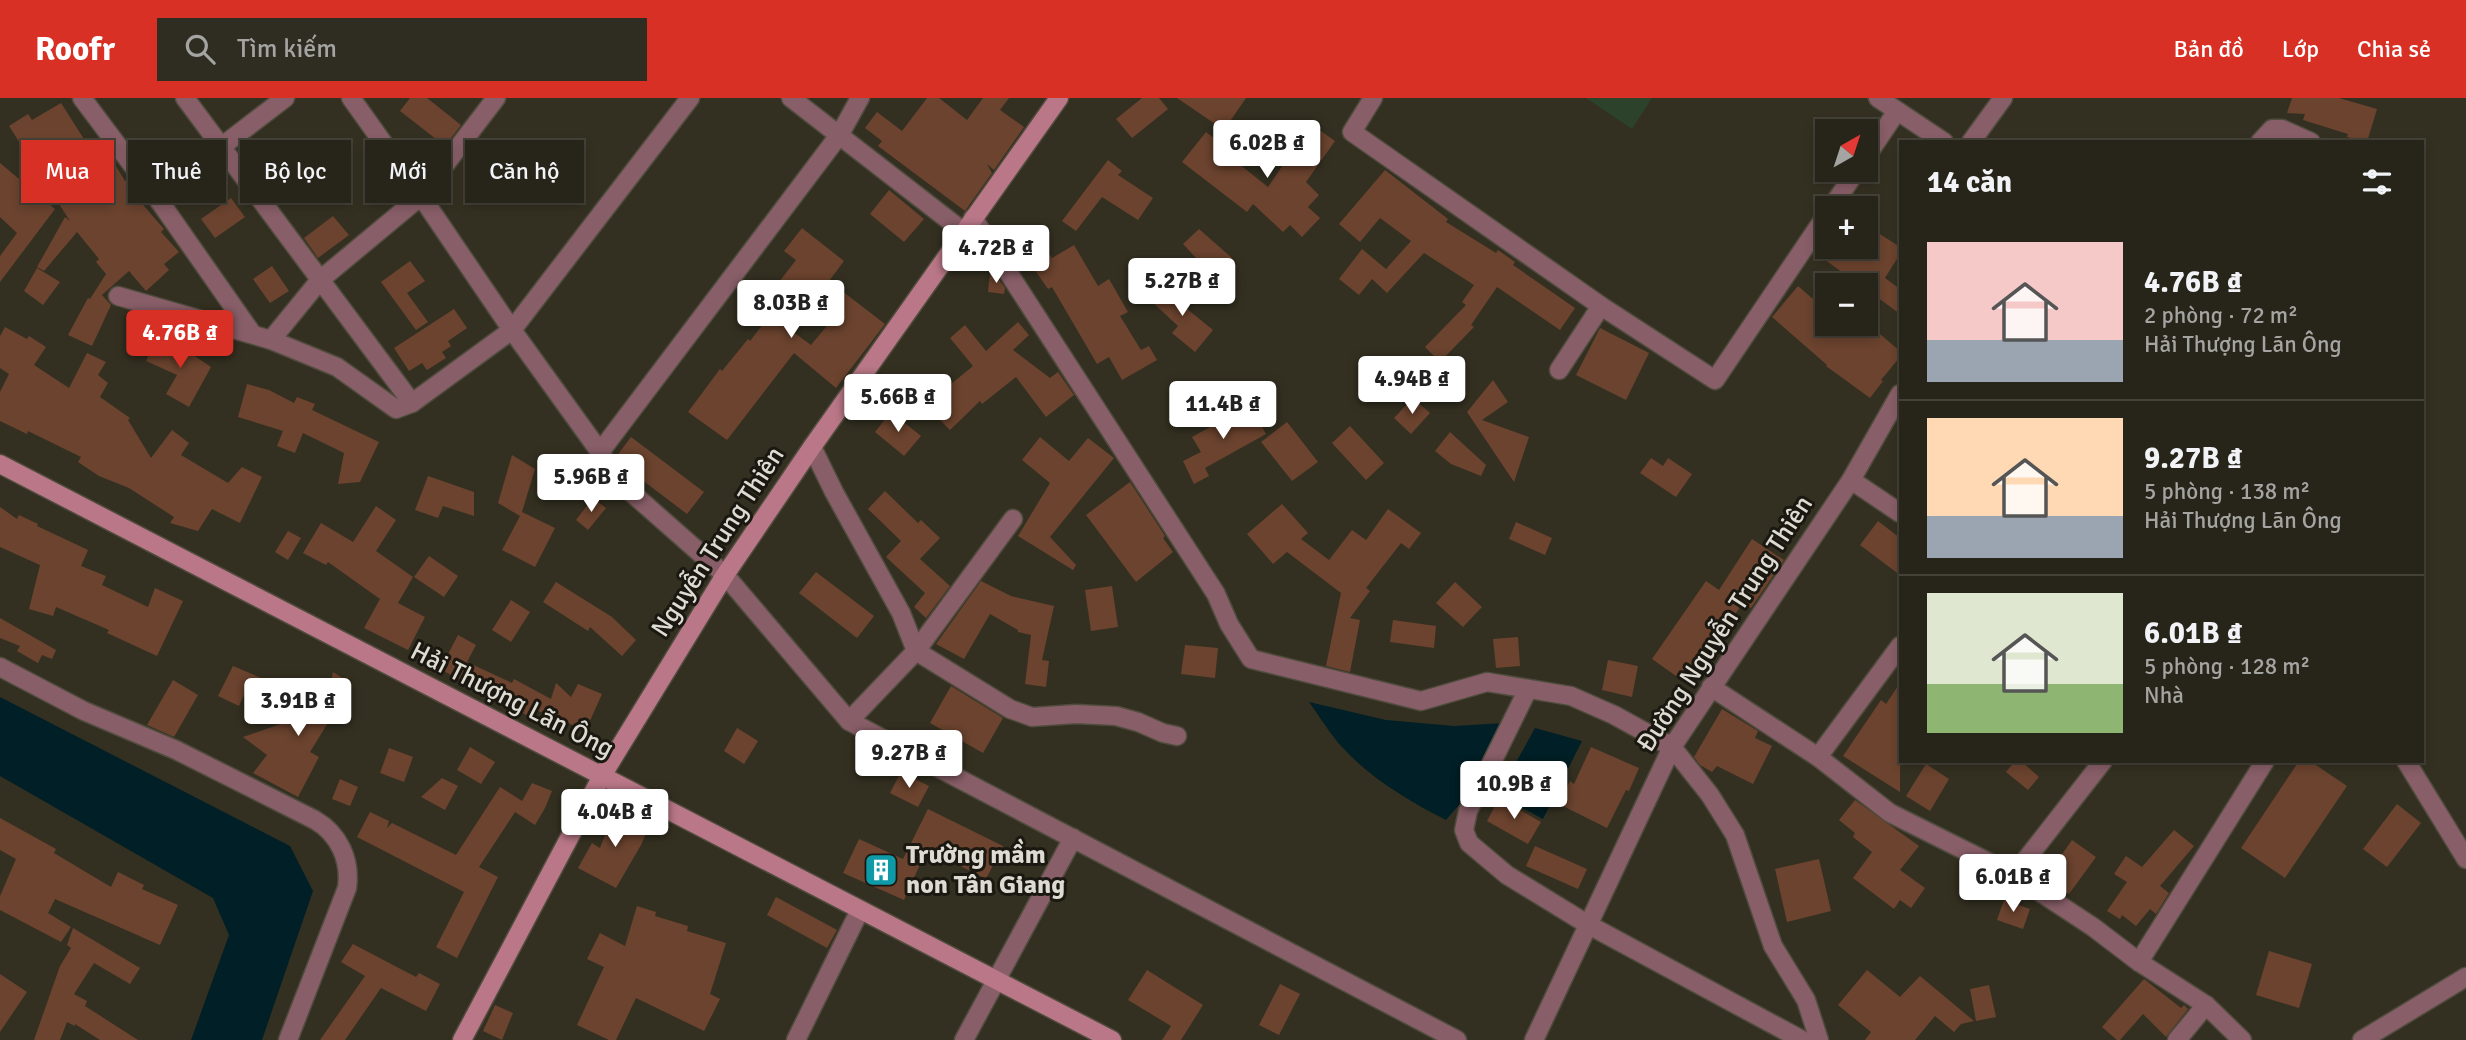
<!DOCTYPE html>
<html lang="vi">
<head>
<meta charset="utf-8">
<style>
  :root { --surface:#272419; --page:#2f2c22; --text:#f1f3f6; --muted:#a4a4a2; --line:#434138; --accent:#d93025 }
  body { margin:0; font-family:Signika,sans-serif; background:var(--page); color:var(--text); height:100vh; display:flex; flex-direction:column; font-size:26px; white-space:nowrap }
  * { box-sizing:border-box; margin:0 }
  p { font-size:23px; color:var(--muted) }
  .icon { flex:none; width:38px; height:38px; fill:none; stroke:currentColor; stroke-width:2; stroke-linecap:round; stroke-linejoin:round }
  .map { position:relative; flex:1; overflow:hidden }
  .panel { position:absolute; left:1899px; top:42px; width:525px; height:623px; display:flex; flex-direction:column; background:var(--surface); border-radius:0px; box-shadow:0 4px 10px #0003,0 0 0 2px var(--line) }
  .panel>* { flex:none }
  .hud { position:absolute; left:21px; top:42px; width:665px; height:63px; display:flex; gap:14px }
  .needle { width:46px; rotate:39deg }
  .controls { position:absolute; left:1815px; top:21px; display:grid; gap:14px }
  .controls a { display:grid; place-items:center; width:63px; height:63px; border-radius:0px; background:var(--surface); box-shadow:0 4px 10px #0003,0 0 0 2px var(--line); font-size:35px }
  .price { position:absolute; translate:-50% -60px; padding:0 16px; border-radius:7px; background:#fff; color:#222; font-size:23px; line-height:46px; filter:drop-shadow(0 2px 4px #0008) }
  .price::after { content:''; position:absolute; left:50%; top:42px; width:21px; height:16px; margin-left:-10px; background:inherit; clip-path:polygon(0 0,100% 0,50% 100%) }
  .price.selected { background:var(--accent); color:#fff }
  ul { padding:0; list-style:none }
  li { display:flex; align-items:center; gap:21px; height:175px; padding:0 28px }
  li+li { border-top:2px solid var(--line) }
  li span { display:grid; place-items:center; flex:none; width:196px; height:140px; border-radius:0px; color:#555 }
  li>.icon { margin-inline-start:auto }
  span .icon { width:84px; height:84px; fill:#fffc; stroke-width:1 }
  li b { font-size:30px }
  h2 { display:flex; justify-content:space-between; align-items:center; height:84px; padding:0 28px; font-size:30px }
  .chip { padding:0 24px; border-radius:0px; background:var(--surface); box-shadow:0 4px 10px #0003,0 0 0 2px var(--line); font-size:24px; line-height:63px }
  .chip.selected { background:var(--accent); color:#fff }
  header { display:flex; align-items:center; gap:42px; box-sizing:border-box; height:98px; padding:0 35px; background:var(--accent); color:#fff }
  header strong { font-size:33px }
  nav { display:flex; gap:38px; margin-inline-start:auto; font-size:24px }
  .search { width:490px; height:63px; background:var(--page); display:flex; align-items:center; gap:18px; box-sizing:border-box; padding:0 24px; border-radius:0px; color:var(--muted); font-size:26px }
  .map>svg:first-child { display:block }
</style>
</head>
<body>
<header>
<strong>Roofr</strong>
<div class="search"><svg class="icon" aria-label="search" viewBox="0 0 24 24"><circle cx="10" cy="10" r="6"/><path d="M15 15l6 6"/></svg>Tìm kiếm</div>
<nav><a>Bản đồ</a><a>Lớp</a><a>Chia sẻ</a></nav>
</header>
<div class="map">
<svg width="2466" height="942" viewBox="0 0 2466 942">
  <rect width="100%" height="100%" fill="#343021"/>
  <polygon fill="#2c422b" points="1586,0 1652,0 1632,31"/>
  <g fill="#001f26">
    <polygon points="0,599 290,748 313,793 262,942 191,942 229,837 213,800 0,678"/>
    <path d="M 1309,604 L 1386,622 L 1454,628 L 1504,625 L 1459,707 L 1446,722 C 1409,703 1371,681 1342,649 C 1330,636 1320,619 1309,604 Z"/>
    <polygon points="1535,630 1582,643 1543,721 1498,697"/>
  </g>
  <g fill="#6b432e">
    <polygon points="410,0 427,0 461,27 445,48 400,13"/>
    <polygon points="927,0 939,0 967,22 983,0 1009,0 1000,12 1024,29 994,72 987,66 992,75 965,113 878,48 882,43 865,30 877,14 902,33"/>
    <polygon points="1142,0 1159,0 1168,11 1132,40 1116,21"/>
    <polygon points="1177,0 1246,0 1224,32"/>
    <polygon points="2292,0 2339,0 2377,11 2367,44 2347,39 2348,36 2303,22 2305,16 2287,15"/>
    <polygon points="61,5 84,41 66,53 78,80 111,60 125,83 128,81 142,99 138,101 164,131 161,134 179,154 164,166 169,172 146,193 129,173 102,197 111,207 92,248 68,237 88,200 90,201 106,176 96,164 99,161 77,134 44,173 37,169 65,119 70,123 9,28 28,16 32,22"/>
    <polygon points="1311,26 1335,43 1306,84 1319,97 1308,109 1320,120 1302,139 1290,127 1283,134 1253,106 1247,114 1182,64 1206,34 1222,46 1219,50 1268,89"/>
    <polygon points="328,42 342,63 311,84 297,63"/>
    <polygon points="167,53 179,71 160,86 147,67"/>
    <polygon points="1108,62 1122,73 1118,77 1153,100 1138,122 1102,99 1076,133 1062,123"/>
    <polygon points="0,65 55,111 0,184 0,158 17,135 0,119"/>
    <polygon points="1385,72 1448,121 1446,124 1496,155 1498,152 1515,164 1513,167 1575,210 1560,232 1497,189 1471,227 1474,229 1440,264 1425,249 1466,207 1462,204 1474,187 1424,155 1387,195 1372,181 1359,197 1339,181 1362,151 1386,171 1411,143 1380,120 1360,144 1339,126"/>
    <polygon points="889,92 924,121 904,144 870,116"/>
    <polygon points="231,100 245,119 215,140 201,121"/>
    <polygon points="333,118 349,137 318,160 304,140"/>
    <polygon points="1866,127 1900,149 1900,156 1885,180 1900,191 1900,216 1866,191 1866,187 1860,187 1821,159 1829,149 1866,149"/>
    <polygon points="802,130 844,163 829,183 885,226 836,290 794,255 727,342 688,314 720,271 722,273 748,241 750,243 770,217 811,247 830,224 779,184 796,162 784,153"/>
    <polygon points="1031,130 1052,160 1074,147 1098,188 1109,181 1128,214 1120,218 1141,252 1149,248 1157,262 1122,282 1109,259 1097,266 1052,189 1048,191 1014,142"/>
    <polygon points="1199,131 1232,160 1211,183 1192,166 1197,161 1183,146"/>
    <polygon points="410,163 425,183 407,195 428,224 416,232 381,184"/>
    <polygon points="272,168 289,193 270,205 253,181"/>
    <polygon points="37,170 60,184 43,207 24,193"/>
    <polygon points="990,175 995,176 1005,190 1004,196 988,194"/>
    <polygon points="1166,184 1185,201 1181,206 1213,232 1195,254 1172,235 1178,228 1150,202"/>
    <polygon points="1798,188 1827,213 1827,226 1842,226 1850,232 1855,226 1868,226 1900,253 1900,259 1881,282 1883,283 1870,300 1826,268 1827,267 1772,219"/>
    <polygon points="454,211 467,230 448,243 451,248 442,254 446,260 427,272 422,265 409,273 394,250"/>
    <polygon points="1018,224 1029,237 1013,252 1050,280 1058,274 1074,297 1046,319 1016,279 982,306 980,303 950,332 918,300 936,282 945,291 973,268 950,240 965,227 986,253"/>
    <polygon points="5,229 27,241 29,238 46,249 34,267 69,290 87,255 106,264 98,277 108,285 100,299 130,320 128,322 151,360 172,332 189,345 181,357 228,385 242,369 262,379 240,425 212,411 198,433 170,425 174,419 129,390 99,378 78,364 81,359 28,333 27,336 0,323 0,294 9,276 0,270 0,238"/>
    <polygon points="1600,230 1649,255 1626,302 1576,277"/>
    <polygon points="157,240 189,254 211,269 189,309 166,296 177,277 146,263"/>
    <polygon points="1493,282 1508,304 1482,322 1529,339 1514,384 1467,314"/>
    <polygon points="247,286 269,292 294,305 297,299 315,306 312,312 379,344 360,384 338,386 344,355 303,335 295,355 277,348 283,333 238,319"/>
    <polygon points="1413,300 1430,315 1411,336 1394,320"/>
    <polygon points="1250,307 1266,336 1205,370 1209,378 1194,386 1183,363 1201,354 1192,339"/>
    <polygon points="891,314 921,338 904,358 875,334"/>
    <polygon points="1287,324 1318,364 1292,383 1261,344"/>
    <polygon points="1350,328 1384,365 1366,382 1332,345"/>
    <polygon points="1450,334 1486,367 1481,378 1451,366 1435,353"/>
    <polygon points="631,339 704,394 687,416 621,366 616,359"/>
    <polygon points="1040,339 1069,363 1088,340 1114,360 1050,439 1076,467 1073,472 1018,438 1050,385 1022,362"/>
    <polygon points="512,357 535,371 522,414 555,430 535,469 502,452 520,418 498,405"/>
    <polygon points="1651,360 1663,368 1668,360 1692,376 1676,399 1640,375"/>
    <polygon points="428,378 474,394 474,418 443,408 438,420 415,412"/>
    <polygon points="1130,384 1165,438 1163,440 1173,454 1136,484 1086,417"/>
    <polygon points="885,393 918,425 921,422 940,440 920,461 950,488 926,520 914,509 925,495 886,459 901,443 868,411"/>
    <polygon points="593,400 606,410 588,432 576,422"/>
    <polygon points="1282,406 1308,435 1301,441 1329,462 1352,432 1366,442 1388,411 1421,435 1409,451 1401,445 1366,490 1370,493 1350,520 1360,522 1350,574 1326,568 1341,495 1287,454 1273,466 1247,436"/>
    <polygon points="376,408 396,422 376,453 413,479 398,505 425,519 408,552 364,530 380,501 328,464 326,467 303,455 321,425 353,444"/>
    <polygon points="0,409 17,421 19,417 38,426 37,428 88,452 81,468 106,478 102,487 148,509 155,490 183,503 157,558 107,535 109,532 56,509 53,518 29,511 40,467 0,449"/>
    <polygon points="1878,423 1900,440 1900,477 1860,447"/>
    <polygon points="1516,424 1552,440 1545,457 1509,441"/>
    <polygon points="288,433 301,440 288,462 275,454"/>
    <polygon points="1752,441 1784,462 1751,510 1743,505 1686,585 1652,561 1706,483 1719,492"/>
    <polygon points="429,458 458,478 444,499 414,479"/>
    <polygon points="816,474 874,518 857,540 799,495"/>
    <polygon points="981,483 1011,498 1054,508 1042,562 1049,563 1046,589 1025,586 1031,537 1018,534 1018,532 990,516 964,561 936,546"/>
    <polygon points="556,484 612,519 636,542 622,558 590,529 588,533 543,504"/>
    <polygon points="1455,484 1482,509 1463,529 1436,505"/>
    <polygon points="1112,488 1118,529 1091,533 1085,492"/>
    <polygon points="511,502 530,514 511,544 492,532"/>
    <polygon points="0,520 56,552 52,561 42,557 38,565 17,553 20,548 0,540"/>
    <polygon points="1393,522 1436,528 1434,550 1390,544"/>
    <polygon points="458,537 476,547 467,564 512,585 514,581 551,601 556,585 571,599 578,586 602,596 585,634 559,620 532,611 530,619 440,571"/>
    <polygon points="1518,539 1520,568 1496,570 1493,541"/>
    <polygon points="1185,547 1218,550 1215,580 1181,576"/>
    <polygon points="1608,562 1638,568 1632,599 1602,592"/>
    <polygon points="233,568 273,585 263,606 244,597 239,608 218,598"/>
    <polygon points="333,574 352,586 310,654 319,659 298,699 253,675 267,657 243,639 286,624 290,627 318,581 330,588"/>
    <polygon points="173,582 198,597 174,639 147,627"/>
    <polygon points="1900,585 1900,694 1843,658 1881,602 1886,606"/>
    <polygon points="951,588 1003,620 983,655 930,625"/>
    <polygon points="1722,611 1758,633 1755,640 1772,648 1753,686 1717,668 1712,674 1700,667 1694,659"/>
    <polygon points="737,630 758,643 744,666 724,653"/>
    <polygon points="470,649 495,664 481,686 457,672"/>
    <polygon points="1591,649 1639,670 1629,693 1626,692 1607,730 1559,706 1570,683 1574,686"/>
    <polygon points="389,650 413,659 404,684 380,675"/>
    <polygon points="2015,663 2021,663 2039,679 2028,692 2006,674"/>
    <polygon points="2299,663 2310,663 2347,688 2285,780 2241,750"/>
    <polygon points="1926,666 1949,681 1930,713 1906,698"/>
    <polygon points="901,674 929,688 918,709 890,695"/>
    <polygon points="442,680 458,688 445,712 421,699"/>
    <polygon points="340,681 358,689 350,708 332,701"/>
    <polygon points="532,685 552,693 545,710 535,727 515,714 479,769 498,779 457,860 436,849 464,794 357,739 370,714 389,723 387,730 392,725 456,757 500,689 522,703"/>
    <polygon points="1499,700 1541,724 1528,746 1487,723"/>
    <polygon points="1855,702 1919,748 1900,772 1925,790 1911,810 1900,802 1894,811 1853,780 1872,754 1853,739 1855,735 1839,722"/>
    <polygon points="2397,706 2421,725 2387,769 2363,751"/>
    <polygon points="928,711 1003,748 986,781 927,751 904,802 843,775 859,741 903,761"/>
    <polygon points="615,712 650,726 641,747 616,790 578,770 592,745 600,750"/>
    <polygon points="0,720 56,751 54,755 111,789 118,774 144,787 142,791 178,807 160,847 55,801 48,815 71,829 61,844 0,812 0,798 16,761 0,752"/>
    <polygon points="2174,732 2194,748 2160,788 2169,795 2156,816 2150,811 2136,828 2122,817 2120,821 2107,813 2127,784 2114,776 2126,758 2142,769"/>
    <polygon points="2072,742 2096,759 2069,796 2046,779"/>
    <polygon points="1535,748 1587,771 1578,791 1526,768"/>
    <polygon points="1819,761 1831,813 1787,824 1775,771"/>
    <polygon points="776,799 837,832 827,850 767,817"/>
    <polygon points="2004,802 2030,811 2023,831 1997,822"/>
    <polygon points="637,808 656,814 655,818 688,828 687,833 726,845 710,896 720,901 704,933 636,900 616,942 609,942 577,927 604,869 587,861 600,835 625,848"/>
    <polygon points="73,830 140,870 130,886 94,865 74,896 87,903 85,908 138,942 100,942 75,926 75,928 67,924 60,942 34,942 60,868 71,850 67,847"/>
    <polygon points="353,846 416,879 419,875 440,886 426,913 381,890 345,942 320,942 365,878 341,864"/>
    <polygon points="2269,853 2312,866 2299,910 2256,897"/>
    <polygon points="1147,872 1203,907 1181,942 1162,942 1171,928 1128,902"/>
    <polygon points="1867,872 1900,899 1920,878 1974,923 1961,926 1954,934 1935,918 1915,942 1865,942 1871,934 1838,907"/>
    <polygon points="0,876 27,894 0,934"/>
    <polygon points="2144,881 2181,910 2184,907 2188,911 2166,939 2143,916 2120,942 2117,942 2102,929"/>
    <polygon points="1280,886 1300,896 1279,937 1259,927"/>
    <polygon points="1989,887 1996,919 1976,923 1970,891"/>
    <polygon points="495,907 513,915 502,942 483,933"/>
  </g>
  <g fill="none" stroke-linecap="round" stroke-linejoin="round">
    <defs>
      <g id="street">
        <polyline points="82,0 160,104 251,234"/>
        <polyline points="185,0 412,305"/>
        <polyline points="351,0 421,98 512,232 600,354 616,381 725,477 849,623 1457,942"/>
        <polyline points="791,0 964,134"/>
        <polyline points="1373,0 1352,34 1601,208 1715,282 1827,116"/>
        <polyline points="1878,0 1944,44"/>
        <polyline points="1971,44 2003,0"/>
        <polyline points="2260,44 2272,31 2282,31 2311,44"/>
        <polyline points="1866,59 1897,13"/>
        <polyline points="160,104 221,49 285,0"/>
        <polyline points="1831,110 1857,72"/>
        <polyline points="973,120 1216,496 1229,526 1251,561 1421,603 1487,584 1571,598 1614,617 1672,649 1710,697 1735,737 1773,848 1806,902 1819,942"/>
        <polyline points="118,198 271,242 337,269 396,311 412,305 512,232 690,0"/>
        <polyline points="271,242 320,182 421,98 496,0"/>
        <polyline points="1559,272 1601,208"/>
        <polyline points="812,349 834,394 901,515 916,553 1010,611 1032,619 1076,616 1116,618 1138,624 1163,635 1177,638"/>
        <polyline points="600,354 840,36 860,0"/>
        <polyline points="1851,382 1900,415"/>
        <path d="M 0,569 L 84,613 L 176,652 L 315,722 C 339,736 351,762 347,790 L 288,942"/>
        <polyline points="1711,589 1818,659 1890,715 2014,777 2093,829 2139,864 2206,907"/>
        <polyline points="1528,591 1468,713 1464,732 1469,745 1507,777 1587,826 1802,942"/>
        <polyline points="849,623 916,553 1013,421"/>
        <polyline points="1818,659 1900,548"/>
        <polyline points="2406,663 2466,761"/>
        <polyline points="2014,777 2103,663"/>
        <polyline points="2139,864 2265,663"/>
        <polyline points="796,942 860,812"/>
        <polyline points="964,942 1073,740"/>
        <polyline points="1534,942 1672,649 1851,382 1900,296"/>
        <polyline points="2177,942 2206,907 2242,942"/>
        <polyline points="2362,942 2466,879"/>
      </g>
      <g id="secondary">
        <polyline points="0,366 1112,942"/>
        <polyline points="462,942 602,678 725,477 812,349 1059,0"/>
      </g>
    </defs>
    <use href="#street" stroke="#4f4c3d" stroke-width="21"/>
    <use href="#secondary" stroke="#4f4c3d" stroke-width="21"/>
    <use href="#street" stroke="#885e68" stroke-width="18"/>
    <use href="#secondary" stroke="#b97787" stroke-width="18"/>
  </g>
  <defs>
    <symbol id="building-square" viewBox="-11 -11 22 22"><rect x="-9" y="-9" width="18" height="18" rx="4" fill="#0f9aa8" stroke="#1a1811"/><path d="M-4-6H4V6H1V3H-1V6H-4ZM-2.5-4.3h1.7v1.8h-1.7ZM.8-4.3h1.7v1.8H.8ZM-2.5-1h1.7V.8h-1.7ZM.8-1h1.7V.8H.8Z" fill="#fff"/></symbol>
  </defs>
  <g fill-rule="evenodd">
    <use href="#building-square" x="862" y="753" width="38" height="38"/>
  </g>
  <g text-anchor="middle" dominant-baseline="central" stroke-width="6" stroke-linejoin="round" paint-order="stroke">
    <g font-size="26" fill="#dedcd2" stroke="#1a1811">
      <text transform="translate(718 444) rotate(-57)">Nguyễn Trung Thiên</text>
      <text transform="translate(1725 526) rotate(-57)">Đường Nguyễn Trung Thiên</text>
      <text transform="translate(512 602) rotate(27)">Hải Thượng Lãn Ông</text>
    </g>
    <g font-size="26" font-weight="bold" fill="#dedcd2" stroke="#1a1811" text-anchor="start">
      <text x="906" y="757">Trường mầm<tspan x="906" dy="30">non Tân Giang</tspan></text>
    </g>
  </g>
</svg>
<div class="controls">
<a><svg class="needle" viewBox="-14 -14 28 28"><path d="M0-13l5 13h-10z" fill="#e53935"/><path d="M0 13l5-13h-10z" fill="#a4a4a2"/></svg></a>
<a>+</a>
<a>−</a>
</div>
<b class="price" style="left:1267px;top:82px">6.02B ₫</b>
<b class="price" style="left:996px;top:187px">4.72B ₫</b>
<b class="price" style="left:1182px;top:220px">5.27B ₫</b>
<b class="price" style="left:791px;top:242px">8.03B ₫</b>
<b class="price selected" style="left:180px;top:272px">4.76B ₫</b>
<b class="price" style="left:1412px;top:318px">4.94B ₫</b>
<b class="price" style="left:898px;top:336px">5.66B ₫</b>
<b class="price" style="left:1223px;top:343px">11.4B ₫</b>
<b class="price" style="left:591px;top:416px">5.96B ₫</b>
<b class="price" style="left:298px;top:640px">3.91B ₫</b>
<b class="price" style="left:909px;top:692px">9.27B ₫</b>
<b class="price" style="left:1514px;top:723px">10.9B ₫</b>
<b class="price" style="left:615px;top:751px">4.04B ₫</b>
<b class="price" style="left:2013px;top:816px">6.01B ₫</b>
<div class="hud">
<a class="chip selected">Mua</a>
<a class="chip">Thuê</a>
<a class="chip">Bộ lọc</a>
<a class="chip">Mới</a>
<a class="chip">Căn hộ</a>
</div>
<section class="panel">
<h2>14 căn<svg class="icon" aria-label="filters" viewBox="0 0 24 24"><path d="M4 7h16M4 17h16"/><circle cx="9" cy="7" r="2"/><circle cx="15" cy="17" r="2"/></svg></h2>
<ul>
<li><span style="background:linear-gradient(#f6c9c9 70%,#9aa5b1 0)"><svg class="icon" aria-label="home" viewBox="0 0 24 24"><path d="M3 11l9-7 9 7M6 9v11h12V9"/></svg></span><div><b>4.76B ₫</b><p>2 phòng · 72 m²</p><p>Hải Thượng Lãn Ông</p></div></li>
<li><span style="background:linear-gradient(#ffd9b3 70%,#9aa5b1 0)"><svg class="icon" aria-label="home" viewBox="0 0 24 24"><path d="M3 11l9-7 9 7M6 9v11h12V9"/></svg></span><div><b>9.27B ₫</b><p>5 phòng · 138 m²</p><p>Hải Thượng Lãn Ông</p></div></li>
<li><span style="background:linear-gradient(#dfe7d0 65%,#8fb573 0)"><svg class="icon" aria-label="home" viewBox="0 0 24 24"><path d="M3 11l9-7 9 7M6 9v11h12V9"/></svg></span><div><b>6.01B ₫</b><p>5 phòng · 128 m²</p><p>Nhà</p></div></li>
</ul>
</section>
</div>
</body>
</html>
